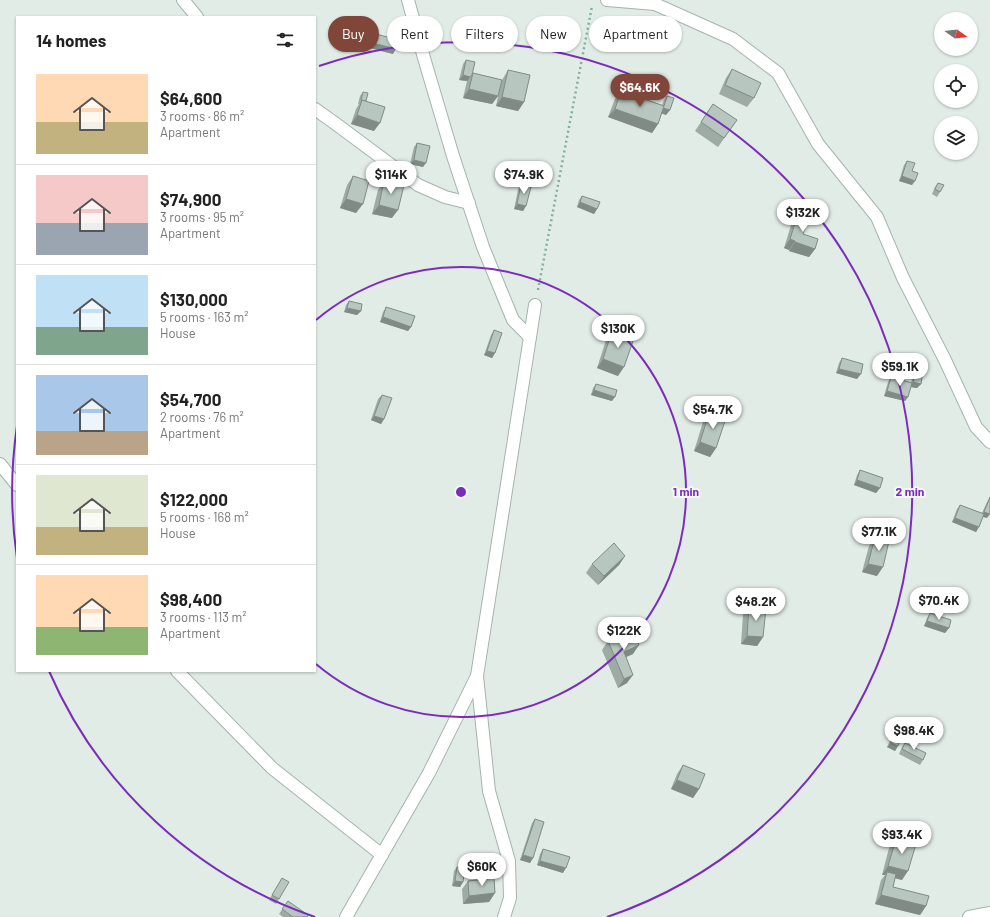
<!DOCTYPE html>
<html lang="en">
<head>
<meta charset="utf-8">
<style>
  :root { --surface:#fff; --page:#f2f2f2; --text:#222; --muted:#767676; --line:#e0e0e0; --accent:#80463a }
  body { margin:0; font-family:Barlow,sans-serif; background:var(--page); color:var(--text); height:100vh; display:flex; flex-direction:column; font-size:15px; white-space:nowrap }
  * { box-sizing:border-box; margin:0 }
  p { font-size:13px; color:var(--muted) }
  .icon { flex:none; width:22px; height:22px; fill:none; stroke:currentColor; stroke-width:2; stroke-linecap:round; stroke-linejoin:round }
  .map { position:relative; flex:1; overflow:hidden }
  .side { position:absolute; left:16px; top:16px; width:300px; height:656px; display:flex; flex-direction:column; background:var(--surface); border-radius:0px; box-shadow:0 1px 3px #0004 }
  .side>* { flex:none }
  .banner { position:absolute; left:328px; top:16px; width:380px; height:36px; display:flex; gap:8px }
  .needle { width:26px; rotate:104deg }
  .controls { position:absolute; left:934px; top:12px; display:grid; gap:8px }
  .controls a { display:grid; place-items:center; width:44px; height:44px; border-radius:50%; background:var(--surface); box-shadow:0 1px 3px #0004; font-size:20px }
  .price { position:absolute; translate:-50% -34px; padding:0 9px; border-radius:14px; background:#fff; color:#222; font-size:13px; line-height:26px; filter:drop-shadow(0 1px 2px #0008) }
  .price::after { content:''; position:absolute; left:50%; top:24px; width:12px; height:9px; margin-left:-6px; background:inherit; clip-path:polygon(0 0,100% 0,50% 100%) }
  .price.selected { background:var(--accent); color:#fff }
  ul { padding:0; list-style:none }
  li { display:flex; align-items:center; gap:12px; height:100px; padding:0 20px }
  li+li { border-top:1px solid var(--line) }
  li span { display:grid; place-items:center; flex:none; width:112px; height:80px; border-radius:0px; color:#555 }
  li>.icon { margin-inline-start:auto }
  span .icon { width:48px; height:48px; fill:#fffc; stroke-width:1 }
  li b { font-size:17px }
  h2 { display:flex; justify-content:space-between; align-items:center; height:48px; padding:0 20px; font-size:17px }
  .pill { padding:0 14px; border-radius:18px; background:var(--surface); box-shadow:0 1px 3px #0004; font-size:14px; line-height:36px }
  .pill.selected { background:var(--accent); color:#fff }
  .map>svg:first-child { display:block }
</style>
</head>
<body>
<div class="map">
<svg width="990" height="917" viewBox="0 0 990 917">
  <rect width="100%" height="100%" fill="#e2ece7"/>
  <g fill="none" stroke-linecap="round" stroke-linejoin="round">
    <defs>
      <g id="minor">
        <polyline points="183,0 197,17"/>
        <polyline points="408,0 424,58 453,156 483,247 513,320 530,337"/>
        <polyline points="607,0 655,4 733,39 778,73 818,144 877,217 903,278 945,360 976,427 990,442"/>
        <polyline points="315,109 336,124 418,185 445,197 469,203"/>
        <polyline points="0,464 17,485"/>
        <polyline points="177,671 272,768 382,855"/>
        <polyline points="477,676 489,791 509,861 510,898 504,917"/>
        <polyline points="346,917 429,773 477,676 535,305"/>
        <polyline points="969,917 990,913"/>
      </g>
    </defs>
    <use href="#minor" stroke="#a4b4ad" stroke-width="14"/>
    <polyline stroke="#81b09e" stroke-width="2.5" stroke-dasharray="2 3" stroke-linecap="butt" points="538,290 592,6"/>
    <use href="#minor" stroke="#fff" stroke-width="12"/>
  </g>
  <g fill="#9daba4">
    <polygon points="376,34 393,54 370,48 373,39"/>
    <polygon points="466,60 472,75 473,73 502,80 508,70 524,102 518,111 496,106 498,96 492,104 463,98 467,81 459,80 463,64"/>
    <polygon points="732,69 754,98 747,107 719,94 726,78"/>
    <polygon points="621,91 662,105 664,100 667,96 670,110 666,115 662,113 658,124 652,133 608,117 615,99"/>
    <polygon points="363,92 366,101 374,131 351,124 356,109 359,104 358,104 360,96"/>
    <polygon points="713,104 737,120 718,147 695,131"/>
    <polygon points="417,143 423,167 410,164 414,147"/>
    <polygon points="907,161 912,171 912,185 899,181 904,165"/>
    <polygon points="508,169 525,186 526,206 523,211 514,209 518,190 520,186 502,182 504,174"/>
    <polygon points="353,176 356,213 340,208 347,185"/>
    <polygon points="384,181 392,218 372,214 378,190"/>
    <polygon points="938,183 940,192 937,197 932,194 935,187"/>
    <polygon points="582,196 597,209 594,214 577,207 579,200"/>
    <polygon points="798,214 803,234 815,249 809,257 789,251 789,250 784,248 792,222"/>
    <polygon points="349,301 361,311 357,315 344,312 346,305"/>
    <polygon points="386,307 411,327 408,331 380,322 383,312"/>
    <polygon points="494,330 495,353 492,358 484,355 491,335"/>
    <polygon points="612,331 618,376 597,368 606,340"/>
    <polygon points="842,358 857,379 836,373 839,363"/>
    <polygon points="917,369 921,384 917,388 911,387 908,397 905,401 884,396 888,382 891,377 911,383 913,374"/>
    <polygon points="596,384 612,401 591,395 593,388"/>
    <polygon points="382,395 384,419 381,424 371,420 378,399"/>
    <polygon points="709,413 716,448 710,457 694,451 703,422"/>
    <polygon points="860,470 880,488 876,493 854,485 857,475"/>
    <polygon points="990,497 987,518 983,517 976,532 952,522 957,509 960,505 982,513 987,502"/>
    <polygon points="875,537 877,576 862,572 869,546"/>
    <polygon points="625,556 619,565 598,585 586,573 592,564"/>
    <polygon points="749,607 763,637 757,646 741,644 743,615"/>
    <polygon points="930,613 949,628 945,633 924,626 927,618"/>
    <polygon points="608,641 633,654 626,657 627,683 618,688 602,650"/>
    <polygon points="896,730 898,746 895,751 887,747 893,734"/>
    <polygon points="905,743 923,760 920,765 899,754 902,747"/>
    <polygon points="683,765 699,789 693,798 671,789 677,774"/>
    <polygon points="535,819 533,858 530,863 520,860 532,823"/>
    <polygon points="896,839 902,880 895,878 893,887 926,906 920,915 875,904 881,880 885,875 882,875 889,848"/>
    <polygon points="543,849 563,873 537,865 540,854"/>
    <polygon points="457,867 463,882 460,887 452,886 454,871"/>
    <polygon points="282,878 279,899 276,904 269,900"/>
    <polygon points="468,881 495,893 489,902 463,904 462,889"/>
    <polygon points="288,901 307,917 283,917 279,914"/>
  </g>
  <g fill="#808b86">
    <polygon points="373,43 396,49 393,54 370,48"/>
    <polygon points="463,75 470,77 467,81 459,80"/>
    <polygon points="469,89 498,96 492,104 463,98"/>
    <polygon points="502,97 524,102 518,111 496,106"/>
    <polygon points="663,108 670,110 666,115 660,113"/>
    <polygon points="615,109 658,124 652,133 608,117"/>
    <polygon points="357,115 380,123 374,131 351,124"/>
    <polygon points="414,160 426,163 423,167 410,164"/>
    <polygon points="902,176 915,181 912,185 899,181"/>
    <polygon points="505,178 527,183 524,187 521,185 520,186 502,182"/>
    <polygon points="346,199 363,204 356,213 340,208"/>
    <polygon points="580,202 597,209 594,214 577,207"/>
    <polygon points="517,204 526,206 523,211 514,209"/>
    <polygon points="379,205 398,210 392,218 372,214"/>
    <polygon points="790,239 795,241 789,250 784,248"/>
    <polygon points="795,242 815,249 809,257 789,251"/>
    <polygon points="347,308 361,311 357,315 344,312"/>
    <polygon points="383,317 411,327 408,331 380,322"/>
    <polygon points="487,351 495,353 492,358 484,355"/>
    <polygon points="603,359 624,367 618,376 597,368"/>
    <polygon points="839,369 861,374 857,379 836,373"/>
    <polygon points="913,382 921,384 917,388 910,387"/>
    <polygon points="594,390 615,397 612,401 591,395"/>
    <polygon points="887,391 908,397 905,401 884,396"/>
    <polygon points="374,416 384,419 381,424 371,420"/>
    <polygon points="700,442 716,448 710,457 694,451"/>
    <polygon points="857,480 880,488 876,493 854,485"/>
    <polygon points="984,512 990,514 987,518 981,516"/>
    <polygon points="955,518 979,527 976,532 952,522"/>
    <polygon points="625,556 619,565 598,585 604,576"/>
    <polygon points="868,564 883,567 877,576 862,572"/>
    <polygon points="927,621 949,628 945,633 924,626"/>
    <polygon points="747,636 763,637 757,646 741,644"/>
    <polygon points="639,645 633,654 617,661 624,652"/>
    <polygon points="633,675 627,683 618,688 624,679"/>
    <polygon points="891,743 898,746 895,751 887,747"/>
    <polygon points="677,780 699,789 693,798 671,789"/>
    <polygon points="523,855 533,858 530,863 520,860"/>
    <polygon points="540,861 566,868 563,873 537,865"/>
    <polygon points="888,866 908,871 902,880 886,876 887,872 885,875 882,875"/>
    <polygon points="455,881 463,882 460,887 452,886"/>
    <polygon points="495,893 489,902 463,904 469,896"/>
    <polygon points="881,895 926,906 920,915 875,904"/>
  </g>
  <g fill="#b7c7bf" stroke="#808b86">
    <polygon points="376,34 398,40 396,49 373,43"/>
    <polygon points="466,60 475,62 472,75 470,77 463,75"/>
    <polygon points="732,69 761,83 754,98 725,85"/>
    <polygon points="508,70 530,75 524,102 502,97"/>
    <polygon points="473,73 502,80 498,96 469,89"/>
    <polygon points="621,91 664,106 658,124 615,109"/>
    <polygon points="363,92 368,93 366,101 361,100"/>
    <polygon points="667,96 674,98 670,110 663,108 664,106"/>
    <polygon points="362,100 385,107 380,123 357,115"/>
    <polygon points="713,104 737,120 724,138 701,122"/>
    <polygon points="417,143 430,146 426,163 414,160"/>
    <polygon points="907,161 915,163 912,171 918,173 915,181 902,176"/>
    <polygon points="508,169 529,174 527,183 505,178"/>
    <polygon points="353,176 369,181 363,204 346,199"/>
    <polygon points="384,181 404,185 398,210 379,205"/>
    <polygon points="938,183 944,185 940,192 935,189"/>
    <polygon points="521,185 531,187 526,206 517,204"/>
    <polygon points="582,196 600,202 597,209 580,202"/>
    <polygon points="798,214 809,217 803,234 818,239 815,249 795,242 795,241 790,239"/>
    <polygon points="349,301 362,304 361,311 347,308"/>
    <polygon points="386,307 415,316 411,327 383,317"/>
    <polygon points="494,330 502,333 495,353 487,351"/>
    <polygon points="612,331 634,338 624,367 603,359"/>
    <polygon points="842,358 863,364 861,374 839,369"/>
    <polygon points="917,369 923,371 921,384 913,382"/>
    <polygon points="891,377 912,383 908,397 887,391"/>
    <polygon points="596,384 617,390 615,397 594,390"/>
    <polygon points="382,395 392,398 384,419 374,416"/>
    <polygon points="709,413 726,418 716,448 700,442"/>
    <polygon points="860,470 883,478 880,488 857,480"/>
    <polygon points="990,497 990,514 984,512"/>
    <polygon points="960,505 984,514 979,527 955,518"/>
    <polygon points="875,537 889,541 883,567 868,564"/>
    <polygon points="614,543 625,556 604,576 592,564"/>
    <polygon points="749,607 766,608 763,637 747,636"/>
    <polygon points="930,613 951,620 949,628 927,621"/>
    <polygon points="633,630 639,645 624,652 633,675 624,679 608,641"/>
    <polygon points="896,730 903,733 898,746 891,743"/>
    <polygon points="905,743 926,753 923,760 902,749"/>
    <polygon points="683,765 705,774 699,789 677,780"/>
    <polygon points="535,819 544,822 533,858 523,855"/>
    <polygon points="896,839 916,844 908,871 888,866"/>
    <polygon points="543,849 570,857 566,868 540,861"/>
    <polygon points="457,867 465,868 463,882 455,881"/>
    <polygon points="887,872 896,874 893,887 929,896 926,906 881,895"/>
    <polygon points="282,878 289,882 279,899 272,895"/>
    <polygon points="494,878 495,893 469,896 468,881"/>
    <polygon points="288,901 308,915 307,917 293,917 282,909"/>
  </g>
  <g fill="none" stroke="#7b2cbf" stroke-width="2">
    <path d="M316 320A225 225 0 1 1 316 664"/>
    <path d="M315 917A449 449 0 0 1 49 671M17 558A449 449 0 0 1 17 426M319 66A449 449 0 0 1 607 917"/>
  </g>
  <circle cx="461" cy="492" r="6" fill="#7b2cbf" stroke="#f2f9f5" stroke-width="2"/>
  <g font-size="12" text-anchor="middle" font-weight="bold" fill="#7b2cbf" stroke="#f2f9f5" stroke-width="4" stroke-linejoin="round" paint-order="stroke">
    <text x="686" y="496">1 min</text>
    <text x="910" y="496">2 min</text>
  </g>
</svg>
<div class="controls">
<a><svg class="needle" viewBox="-14 -14 28 28"><path d="M0-13l5 13h-10z" fill="#e53935"/><path d="M0 13l5-13h-10z" fill="#767676"/></svg></a>
<a><svg class="icon" aria-label="locate" viewBox="0 0 24 24"><circle cx="12" cy="12" r="6"/><path d="M12 2v4M12 18v4M2 12h4M18 12h4"/></svg></a>
<a><svg class="icon" aria-label="layers" viewBox="0 0 24 24"><path d="M12 4l9 5-9 5-9-5zM3 14l9 5 9-5"/></svg></a>
</div>
<b class="price selected" style="left:640px;top:108px">$64.6K</b>
<b class="price" style="left:391px;top:195px">$114K</b>
<b class="price" style="left:524px;top:195px">$74.9K</b>
<b class="price" style="left:803px;top:233px">$132K</b>
<b class="price" style="left:618px;top:349px">$130K</b>
<b class="price" style="left:900px;top:387px">$59.1K</b>
<b class="price" style="left:713px;top:430px">$54.7K</b>
<b class="price" style="left:879px;top:552px">$77.1K</b>
<b class="price" style="left:939px;top:621px">$70.4K</b>
<b class="price" style="left:756px;top:622px">$48.2K</b>
<b class="price" style="left:624px;top:651px">$122K</b>
<b class="price" style="left:914px;top:751px">$98.4K</b>
<b class="price" style="left:902px;top:855px">$93.4K</b>
<b class="price" style="left:482px;top:887px">$60K</b>
<div class="banner">
<a class="pill selected">Buy</a>
<a class="pill">Rent</a>
<a class="pill">Filters</a>
<a class="pill">New</a>
<a class="pill">Apartment</a>
</div>
<section class="side">
<h2>14 homes<svg class="icon" aria-label="filters" viewBox="0 0 24 24"><path d="M4 7h16M4 17h16"/><circle cx="9" cy="7" r="2"/><circle cx="15" cy="17" r="2"/></svg></h2>
<ul>
<li><span style="background:linear-gradient(#ffd9b3 60%,#c2b280 0)"><svg class="icon" aria-label="home" viewBox="0 0 24 24"><path d="M3 11l9-7 9 7M6 9v11h12V9"/></svg></span><div><b>$64,600</b><p>3 rooms · 86 m²</p><p>Apartment</p></div></li>
<li><span style="background:linear-gradient(#f6c9c9 60%,#9aa5b1 0)"><svg class="icon" aria-label="home" viewBox="0 0 24 24"><path d="M3 11l9-7 9 7M6 9v11h12V9"/></svg></span><div><b>$74,900</b><p>3 rooms · 95 m²</p><p>Apartment</p></div></li>
<li><span style="background:linear-gradient(#bfe0f5 65%,#7fa58c 0)"><svg class="icon" aria-label="home" viewBox="0 0 24 24"><path d="M3 11l9-7 9 7M6 9v11h12V9"/></svg></span><div><b>$130,000</b><p>5 rooms · 163 m²</p><p>House</p></div></li>
<li><span style="background:linear-gradient(#a9c7e8 70%,#b9a48a 0)"><svg class="icon" aria-label="home" viewBox="0 0 24 24"><path d="M3 11l9-7 9 7M6 9v11h12V9"/></svg></span><div><b>$54,700</b><p>2 rooms · 76 m²</p><p>Apartment</p></div></li>
<li><span style="background:linear-gradient(#dfe7d0 65%,#c2b280 0)"><svg class="icon" aria-label="home" viewBox="0 0 24 24"><path d="M3 11l9-7 9 7M6 9v11h12V9"/></svg></span><div><b>$122,000</b><p>5 rooms · 168 m²</p><p>House</p></div></li>
<li><span style="background:linear-gradient(#ffd9b3 65%,#8fb573 0)"><svg class="icon" aria-label="home" viewBox="0 0 24 24"><path d="M3 11l9-7 9 7M6 9v11h12V9"/></svg></span><div><b>$98,400</b><p>3 rooms · 113 m²</p><p>Apartment</p></div></li>
</ul>
</section>
</div>
</body>
</html>
